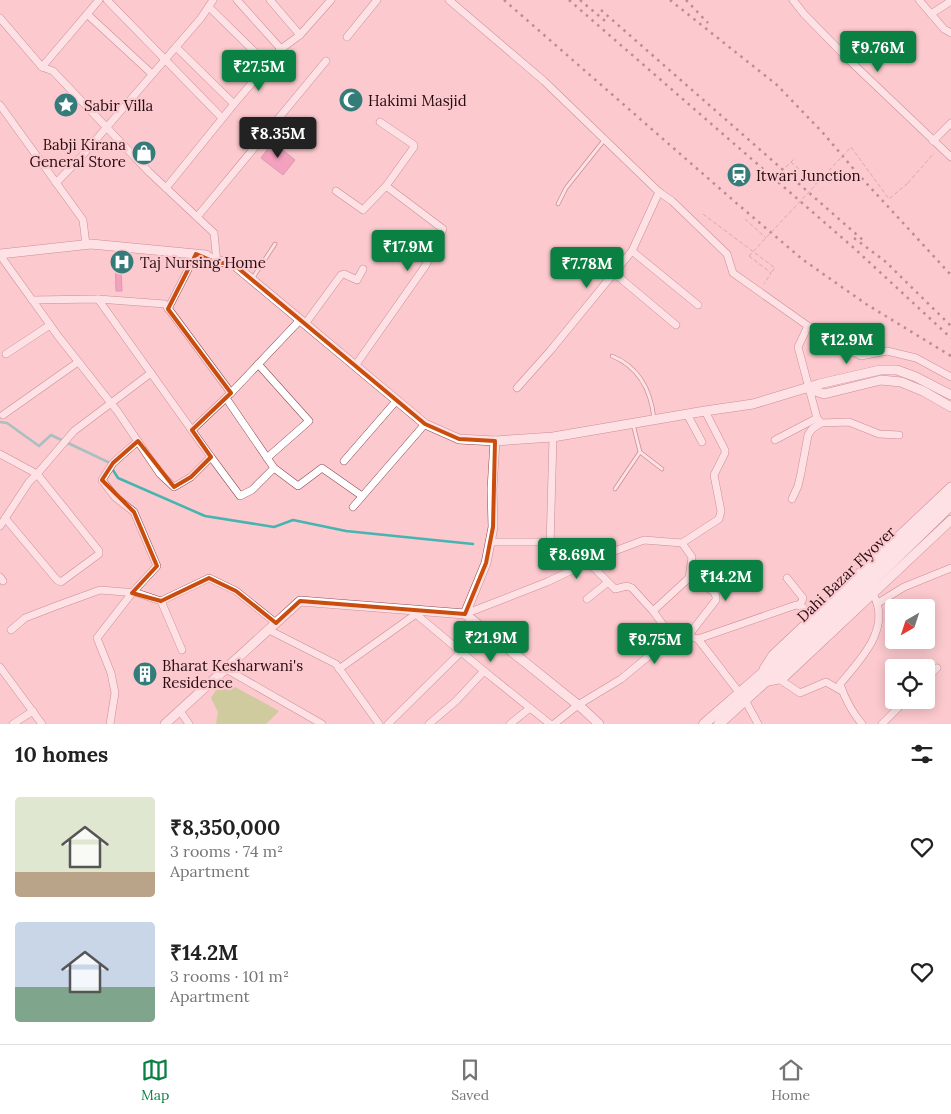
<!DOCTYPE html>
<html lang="en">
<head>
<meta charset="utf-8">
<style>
  :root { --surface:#fff; --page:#f2f2f2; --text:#222; --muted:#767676; --line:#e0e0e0; --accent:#0b8043 }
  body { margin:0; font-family:Lora,serif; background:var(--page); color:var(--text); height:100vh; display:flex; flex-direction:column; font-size:19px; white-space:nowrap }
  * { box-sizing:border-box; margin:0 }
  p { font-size:16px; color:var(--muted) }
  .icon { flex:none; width:28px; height:28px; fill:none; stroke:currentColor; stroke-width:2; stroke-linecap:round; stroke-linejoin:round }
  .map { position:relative; height:724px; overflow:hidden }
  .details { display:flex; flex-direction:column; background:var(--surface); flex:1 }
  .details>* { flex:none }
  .needle { width:32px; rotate:219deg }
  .tools { position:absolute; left:885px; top:599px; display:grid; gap:10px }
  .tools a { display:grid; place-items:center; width:50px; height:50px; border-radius:5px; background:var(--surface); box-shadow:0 2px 12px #0003; font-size:25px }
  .price { position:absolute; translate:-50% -42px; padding:0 11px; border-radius:5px; background:var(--accent); color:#fff; font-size:16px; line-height:32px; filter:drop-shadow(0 1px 2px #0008) }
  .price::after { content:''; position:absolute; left:50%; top:30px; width:15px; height:11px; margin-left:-8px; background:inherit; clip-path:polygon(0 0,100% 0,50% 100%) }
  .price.current { background:#222; color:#fff }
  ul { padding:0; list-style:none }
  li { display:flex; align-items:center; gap:15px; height:125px; padding:0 15px }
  li span { display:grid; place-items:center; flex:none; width:140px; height:100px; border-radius:5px; color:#555 }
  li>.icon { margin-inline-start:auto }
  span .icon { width:60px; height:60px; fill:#fffc; stroke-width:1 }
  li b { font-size:21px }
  h2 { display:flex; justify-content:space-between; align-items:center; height:60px; padding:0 15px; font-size:21px }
  .tabs { display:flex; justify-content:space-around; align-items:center; height:70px; border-top:1px solid var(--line); background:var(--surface); font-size:14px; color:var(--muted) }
  .tabs a { display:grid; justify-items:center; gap:2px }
  .tabs .current { color:var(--accent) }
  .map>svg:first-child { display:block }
</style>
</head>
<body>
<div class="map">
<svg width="951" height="724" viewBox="0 0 951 724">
  <rect width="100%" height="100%" fill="#fbc9ce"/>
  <polygon fill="#99ce65" points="235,687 279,711 266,724 216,724 218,712 211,698 216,690"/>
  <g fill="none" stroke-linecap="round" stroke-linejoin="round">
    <polyline stroke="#46b4b0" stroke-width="2.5" points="0,422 7,423 39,446 51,435 108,462 118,478 205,516 274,527 293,520 346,531 473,544"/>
  </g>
  <g fill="#ec70ad" stroke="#ab6786">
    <polygon points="273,142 295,160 283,175 261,158"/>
    <polygon points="120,254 129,254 130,267 121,268 122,291 116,291 115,256 120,256"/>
    <polygon points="146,664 155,678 143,684 135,670"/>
  </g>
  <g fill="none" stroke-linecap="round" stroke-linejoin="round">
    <defs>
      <g id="service">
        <polyline points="558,204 566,188 605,139"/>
        <polyline points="252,279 275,244"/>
        <path d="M 612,356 C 639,367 651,390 654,419"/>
        <polyline points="633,424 640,452 662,469"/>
        <polyline points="615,489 640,452"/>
      </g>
      <g id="minor">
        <polyline points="107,0 222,118"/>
        <polyline points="237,0 281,49"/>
        <polyline points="270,0 300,35"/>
        <polyline points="449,0 544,81 659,192 672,201 727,254 733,273 808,326 861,356 887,351 916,358 951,377"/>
        <polyline points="793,0 804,14 849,60 951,157"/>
        <polyline points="919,0 944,29 951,33"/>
        <polyline points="209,7 268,65"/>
        <polyline points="87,14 152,74"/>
        <polyline points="931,14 951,1"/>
        <polyline points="0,18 42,67 53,71 149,172 214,233 217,263"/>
        <polyline points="347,37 377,0"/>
        <polyline points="176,47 234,104"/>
        <polyline points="42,67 99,0"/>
        <polyline points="0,105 83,220 86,245"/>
        <polyline points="933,141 951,123"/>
        <polyline points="56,183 81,157 201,18 213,0"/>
        <polyline points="166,188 234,104 281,49 300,35 331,0"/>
        <polyline points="336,191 363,210 386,186 414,147 414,145 380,122"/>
        <polyline points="197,217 326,61"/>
        <polyline points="632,251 698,305"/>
        <path d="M 0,255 C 19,282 39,309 58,336 L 118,412 L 160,474 L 174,487 L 191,477 L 211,457 L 98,299 L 32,300"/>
        <polyline points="614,273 676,325"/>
        <polyline points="98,299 165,304 231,393 192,430"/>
        <polyline points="168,309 196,254"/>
        <polyline points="305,324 341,275 344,274 357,280 363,269"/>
        <polyline points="808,326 798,347 817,418 821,423 849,422 879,434 899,435"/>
        <polyline points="6,354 50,325"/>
        <polyline points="258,364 309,421 267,458"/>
        <polyline points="355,366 426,265 443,229 386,186"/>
        <polyline points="517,388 550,351 632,251 659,192"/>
        <polyline points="231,393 300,320"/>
        <polyline points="687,414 702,442"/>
        <polyline points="3,415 78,362"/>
        <polyline points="775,440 817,418"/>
        <polyline points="0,454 37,474 74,431 151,373"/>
        <polyline points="211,457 240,496 252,490 274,468 226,398"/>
        <polyline points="344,461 397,400"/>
        <polyline points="274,468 298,486 322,468 362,496"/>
        <polyline points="792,499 798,486 801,473 808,435 812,429 821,423"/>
        <polyline points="353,507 425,424"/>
        <polyline points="0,526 29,482 37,474 99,551 99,554 61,582 57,580 5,518"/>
        <polyline points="490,542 540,542 573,554 597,558"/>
        <polyline points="682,543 719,519 721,511 714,475 725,453 725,450 705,411"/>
        <polyline points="550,546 553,437"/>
        <polyline points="588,562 615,589 627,586 632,588 653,611 672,637"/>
        <polyline points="0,577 3,581"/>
        <polyline points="787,578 803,598 802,601 799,605"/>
        <polyline points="587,599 607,583"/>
        <polyline points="161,601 182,650"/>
        <polyline points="878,603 904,587 951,568"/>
        <polyline points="411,610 484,671 456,701 429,724"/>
        <polyline points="465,614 547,582 604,555 644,540 682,543 692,557 689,578 653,611"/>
        <polyline points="11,630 25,618 56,606 100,590 137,593 161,601 209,578 236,591 276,623"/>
        <polyline points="269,630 336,664 379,724"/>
        <polyline points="688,636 716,600 716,596 713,591 689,578"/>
        <polyline points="698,639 796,605 801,606 813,616"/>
        <polyline points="0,667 42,724"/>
        <polyline points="226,669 322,724"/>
        <polyline points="339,669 416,614"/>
        <polyline points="484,671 550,724"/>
        <polyline points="779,679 800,693 826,682 842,691"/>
        <polyline points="926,679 937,668"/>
        <polyline points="180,711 189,724"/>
        <polyline points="13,724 33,711"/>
        <polyline points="110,724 115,693 111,673 97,638 132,593 157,566 134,512 115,497 102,480 113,463 138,441"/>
        <polyline points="388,724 461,652"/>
        <polyline points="510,724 530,708"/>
        <polyline points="554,724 578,705 621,679 672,637 688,636 698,639 745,700 758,724"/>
        <path d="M 862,724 C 852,712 845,699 840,684 C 861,659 892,628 873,594"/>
        <polyline points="882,724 906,700"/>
      </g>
      <g id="tertiary">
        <polyline points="0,254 91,244 206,255 217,263 224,261 232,263 425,424 459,439 495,441 553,437 705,411 753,404 819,384 880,370 897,370 916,377 951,395"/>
        <polyline points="807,388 824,394 881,380 901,382 923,391 951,407"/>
        <polyline points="465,614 486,563 493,527 492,489 495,441"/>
        <polyline points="764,669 773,655 951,487"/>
        <polyline points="764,682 783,678 951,520"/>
        <polyline points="165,724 300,601 465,614 583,709 599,724"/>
      </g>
      <g id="secondary">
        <polyline points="704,724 772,665 951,495"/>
        <polyline points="719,724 836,617 951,505"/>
      </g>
    </defs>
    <use href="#service" stroke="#8e4953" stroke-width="4.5"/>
    <use href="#minor" stroke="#8e4953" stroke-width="8"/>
    <use href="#tertiary" stroke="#8e4953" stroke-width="10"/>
    <use href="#secondary" stroke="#8e4953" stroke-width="11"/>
    <g stroke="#ae8489" stroke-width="1" stroke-dasharray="4 2.5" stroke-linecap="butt">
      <polyline points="791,162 816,184"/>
      <polyline points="786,167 795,158"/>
      <polyline points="908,183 934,153"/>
      <polyline points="703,214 775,268 771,273"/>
      <polyline points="745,219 766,238"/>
      <polyline points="749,256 771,273 764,284"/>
    </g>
    <use href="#service" stroke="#fff" stroke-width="3"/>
    <use href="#minor" stroke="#fff" stroke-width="7"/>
    <use href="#tertiary" stroke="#fff" stroke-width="9"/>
    <use href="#secondary" stroke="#fff" stroke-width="10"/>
    <g stroke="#68454a" stroke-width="2.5" stroke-dasharray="2.5 5" stroke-linecap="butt">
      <polyline points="504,0 734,201 802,259 866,304 951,356"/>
      <polyline points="569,0 855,249 951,338"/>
      <polyline points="580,0 605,21"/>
      <polyline points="670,0 777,85 824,134 857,173 951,275"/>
      <polyline points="686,0 708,23"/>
      <polyline points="601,10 864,241"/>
      <polyline points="854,238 886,262 951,326"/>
    </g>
    <polyline stroke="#ae8489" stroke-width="1" stroke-dasharray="4 2.5" stroke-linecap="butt" points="749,256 851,147 889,199 908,183"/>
  </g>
  <path d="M0 0H951V724H0ZM 196,254 L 217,263 L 232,263 L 425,424 L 459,439 L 495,441 L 493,527 L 486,563 L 465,614 L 300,601 L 276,623 L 236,591 L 209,578 L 161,601 L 132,593 L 157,566 L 134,512 L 102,480 L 113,463 L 138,441 L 174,487 L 191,477 L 211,457 L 192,430 L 231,393 L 168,309 Z" fill="#fbc9ce" fill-opacity=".55" fill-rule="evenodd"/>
  <path fill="none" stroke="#cb4d0d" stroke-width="4" stroke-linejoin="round" d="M 196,254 L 217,263 L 232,263 L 425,424 L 459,439 L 495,441 L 493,527 L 486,563 L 465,614 L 300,601 L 276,623 L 236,591 L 209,578 L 161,601 L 132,593 L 157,566 L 134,512 L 102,480 L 113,463 L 138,441 L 174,487 L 191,477 L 211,457 L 192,430 L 231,393 L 168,309 Z"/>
  <defs>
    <symbol id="mosque-disc" viewBox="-11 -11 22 22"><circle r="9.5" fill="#347c79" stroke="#fbc9ce"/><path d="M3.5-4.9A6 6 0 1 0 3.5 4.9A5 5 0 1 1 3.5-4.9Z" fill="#fff"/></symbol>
    <symbol id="sight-disc" viewBox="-11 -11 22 22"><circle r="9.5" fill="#347c79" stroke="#fbc9ce"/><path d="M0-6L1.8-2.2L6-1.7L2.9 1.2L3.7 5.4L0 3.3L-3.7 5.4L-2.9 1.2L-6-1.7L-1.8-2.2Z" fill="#fff"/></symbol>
    <symbol id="shop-disc" viewBox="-11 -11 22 22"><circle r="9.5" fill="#347c79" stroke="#fbc9ce"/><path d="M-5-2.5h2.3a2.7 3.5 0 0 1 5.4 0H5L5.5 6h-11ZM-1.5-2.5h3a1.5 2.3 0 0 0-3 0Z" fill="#fff"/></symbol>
    <symbol id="station-disc" viewBox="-11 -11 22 22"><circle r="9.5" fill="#347c79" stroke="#fbc9ce"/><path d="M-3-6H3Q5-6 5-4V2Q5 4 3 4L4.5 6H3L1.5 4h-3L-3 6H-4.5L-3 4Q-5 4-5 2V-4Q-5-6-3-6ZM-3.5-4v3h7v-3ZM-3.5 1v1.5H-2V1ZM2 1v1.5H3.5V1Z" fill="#fff"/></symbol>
    <symbol id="hospital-disc" viewBox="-11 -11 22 22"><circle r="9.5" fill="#347c79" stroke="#fbc9ce"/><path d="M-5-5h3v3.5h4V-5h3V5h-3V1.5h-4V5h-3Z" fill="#fff"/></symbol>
    <symbol id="building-disc" viewBox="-11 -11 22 22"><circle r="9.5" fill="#347c79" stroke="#fbc9ce"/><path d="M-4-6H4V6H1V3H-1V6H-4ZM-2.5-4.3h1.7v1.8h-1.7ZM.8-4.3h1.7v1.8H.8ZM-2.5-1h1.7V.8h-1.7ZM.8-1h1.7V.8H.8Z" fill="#fff"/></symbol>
  </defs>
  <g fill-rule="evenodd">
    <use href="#mosque-disc" x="337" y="86" width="28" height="28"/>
    <use href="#sight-disc" x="52" y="91" width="28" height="28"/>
    <use href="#shop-disc" x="130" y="139" width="28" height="28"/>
    <use href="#station-disc" x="725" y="161" width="28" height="28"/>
    <use href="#hospital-disc" x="108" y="248" width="28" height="28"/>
    <use href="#building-disc" x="131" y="660" width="28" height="28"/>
  </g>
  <g text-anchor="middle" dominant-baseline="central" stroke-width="4.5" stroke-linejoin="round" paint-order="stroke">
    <g font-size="15" fill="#270b10" stroke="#fbc9ce" text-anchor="start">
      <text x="368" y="100">Hakimi Masjid</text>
      <text x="84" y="105">Sabir Villa</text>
      <text x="126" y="144" text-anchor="end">Babji Kirana<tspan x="126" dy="17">General Store</tspan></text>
      <text x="756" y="175">Itwari Junction</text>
      <text x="140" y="262">Taj Nursing Home</text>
      <text x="162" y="665">Bharat Kesharwani's<tspan x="162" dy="17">Residence</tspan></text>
    </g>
    <g font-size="15" fill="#270b10" stroke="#fbc9ce">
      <text transform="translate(846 574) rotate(-44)">Dahi Bazar Flyover</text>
    </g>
  </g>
</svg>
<div class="tools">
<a><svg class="needle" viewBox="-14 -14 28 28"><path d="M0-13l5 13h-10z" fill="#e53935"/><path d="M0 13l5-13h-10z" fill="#767676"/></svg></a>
<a><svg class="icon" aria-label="locate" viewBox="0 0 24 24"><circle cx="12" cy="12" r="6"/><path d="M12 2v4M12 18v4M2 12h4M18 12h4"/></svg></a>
</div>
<b class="price" style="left:878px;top:73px">₹9.76M</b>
<b class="price" style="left:259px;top:92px">₹27.5M</b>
<b class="price current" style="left:278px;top:159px">₹8.35M</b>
<b class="price" style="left:408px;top:272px">₹17.9M</b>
<b class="price" style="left:587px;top:289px">₹7.78M</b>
<b class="price" style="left:847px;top:365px">₹12.9M</b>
<b class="price" style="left:577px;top:580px">₹8.69M</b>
<b class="price" style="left:726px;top:602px">₹14.2M</b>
<b class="price" style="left:491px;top:663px">₹21.9M</b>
<b class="price" style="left:655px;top:665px">₹9.75M</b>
</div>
<section class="details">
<h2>10 homes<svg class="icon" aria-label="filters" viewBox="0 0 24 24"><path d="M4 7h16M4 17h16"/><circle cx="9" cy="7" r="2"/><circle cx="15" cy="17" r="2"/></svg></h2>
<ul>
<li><span style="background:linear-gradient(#dfe7d0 75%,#b9a48a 0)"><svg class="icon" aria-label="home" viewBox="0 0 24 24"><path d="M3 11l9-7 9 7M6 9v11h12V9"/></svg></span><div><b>₹8,350,000</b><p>3 rooms · 74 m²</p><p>Apartment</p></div><svg class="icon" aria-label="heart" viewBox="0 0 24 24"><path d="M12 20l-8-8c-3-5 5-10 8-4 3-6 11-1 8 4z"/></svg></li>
<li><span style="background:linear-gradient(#c9d6e8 65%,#7fa58c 0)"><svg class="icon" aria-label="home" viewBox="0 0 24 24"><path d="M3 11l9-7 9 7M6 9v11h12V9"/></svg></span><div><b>₹14.2M</b><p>3 rooms · 101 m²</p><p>Apartment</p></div><svg class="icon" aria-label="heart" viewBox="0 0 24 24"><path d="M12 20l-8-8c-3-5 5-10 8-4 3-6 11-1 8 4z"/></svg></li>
</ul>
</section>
<nav class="tabs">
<a class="current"><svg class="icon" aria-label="map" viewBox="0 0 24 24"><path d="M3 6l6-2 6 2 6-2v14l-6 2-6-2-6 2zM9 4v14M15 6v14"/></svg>Map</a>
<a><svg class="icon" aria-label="saved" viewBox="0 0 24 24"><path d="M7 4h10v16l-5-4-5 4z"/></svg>Saved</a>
<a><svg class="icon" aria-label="home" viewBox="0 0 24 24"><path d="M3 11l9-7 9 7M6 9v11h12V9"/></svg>Home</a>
</nav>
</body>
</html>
